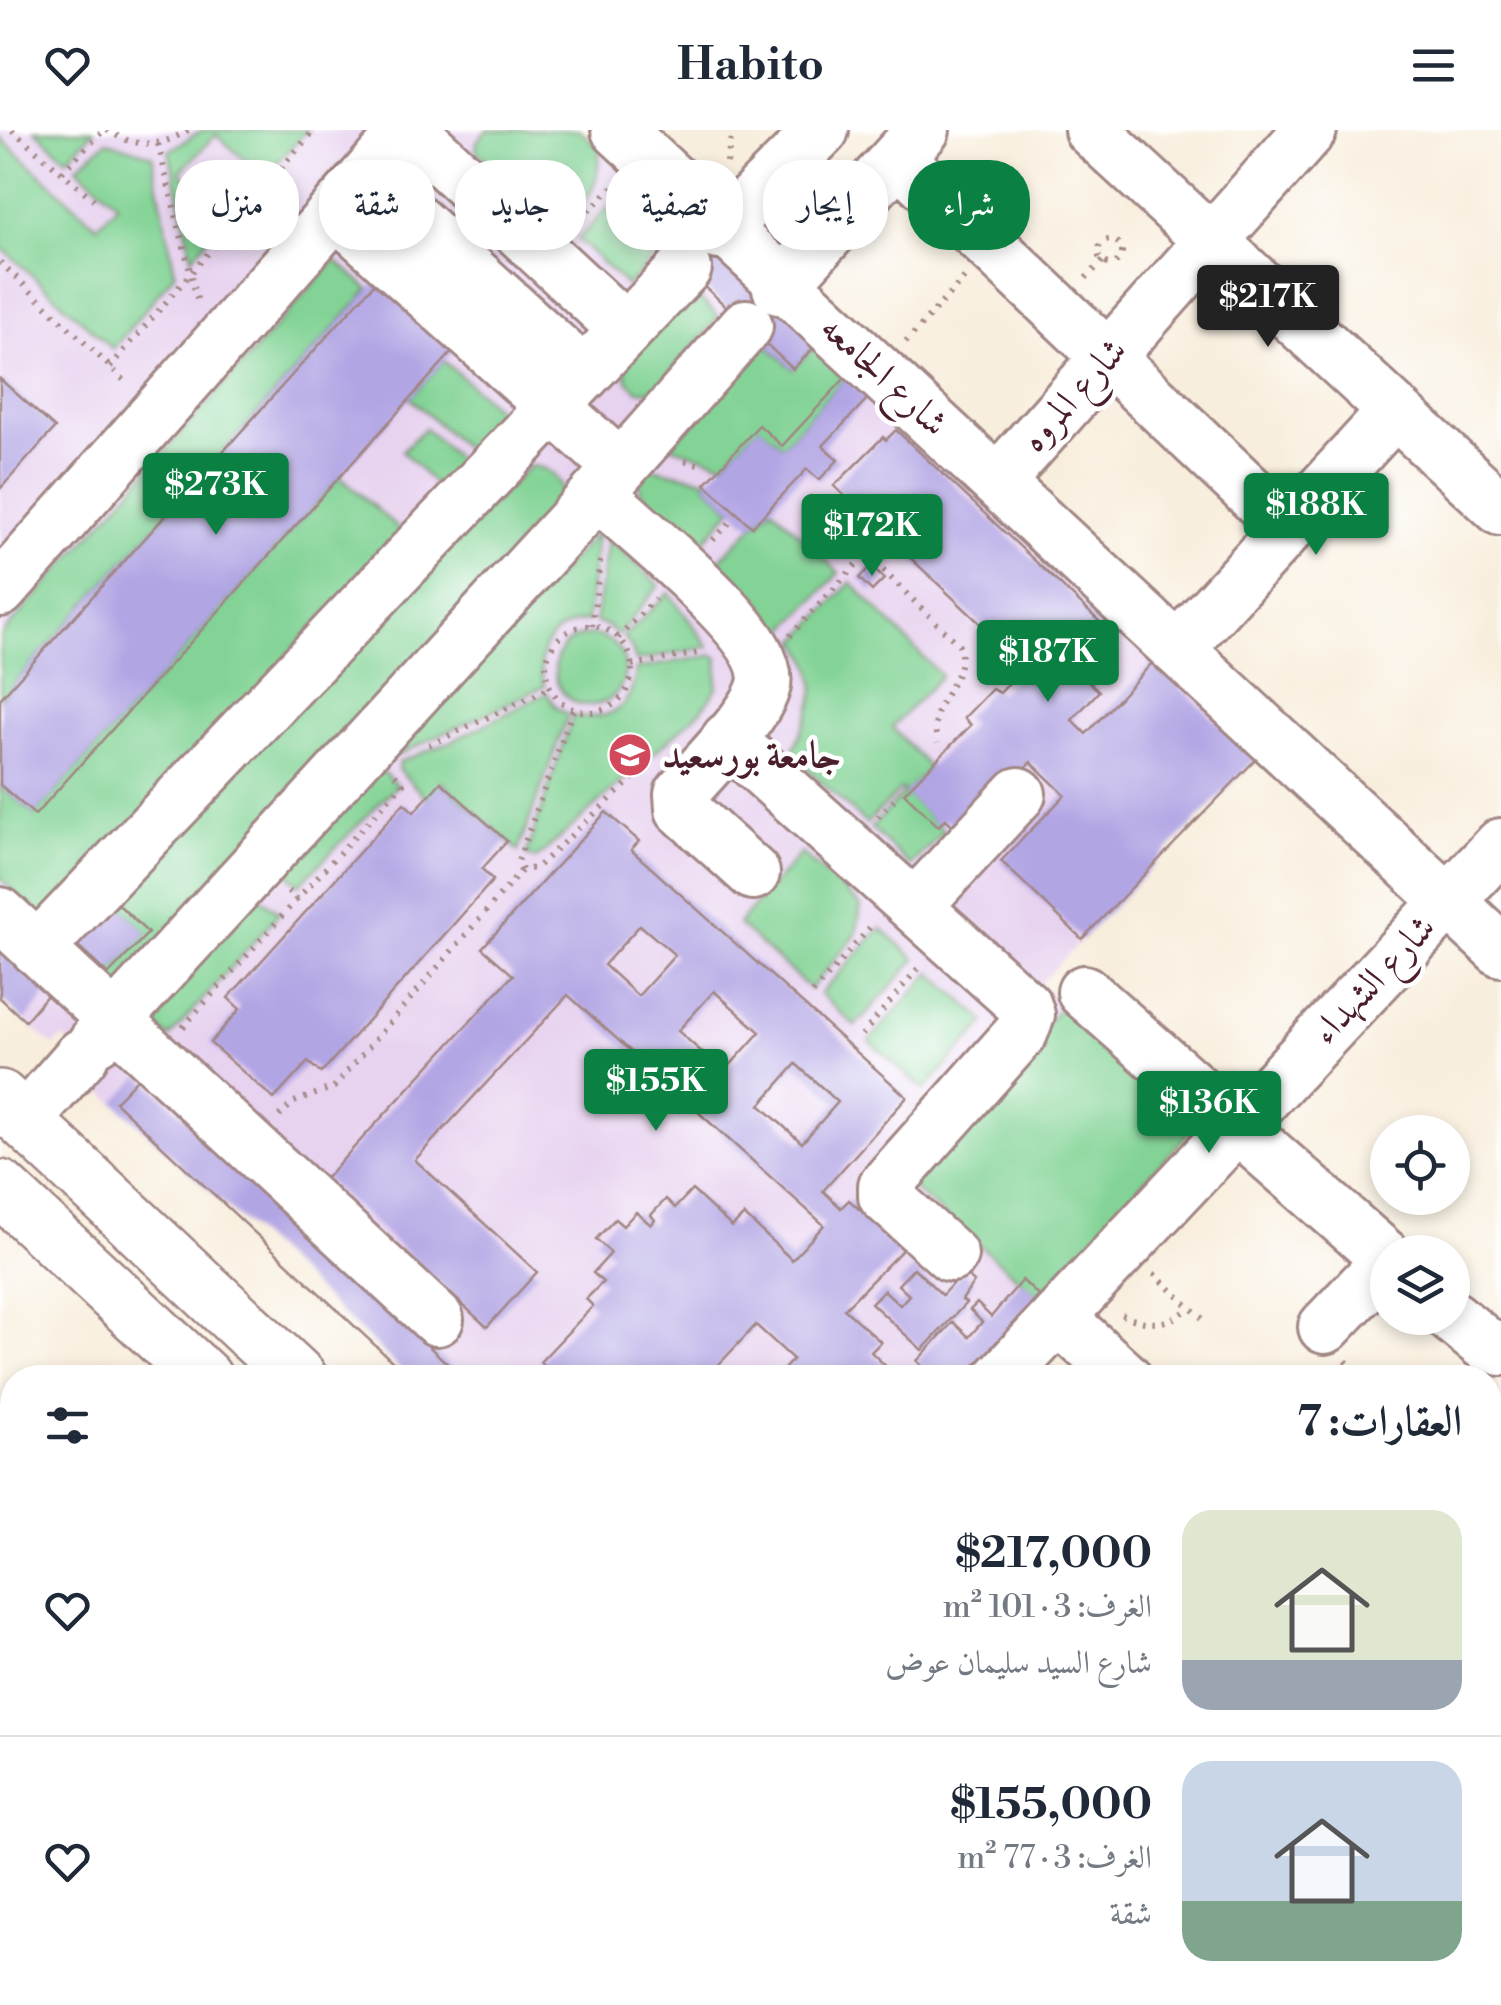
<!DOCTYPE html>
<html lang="ar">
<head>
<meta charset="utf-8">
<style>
  :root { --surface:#fff; --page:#f2f2f3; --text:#1f2937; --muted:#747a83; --line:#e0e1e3; --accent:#0b8043 }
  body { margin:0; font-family:"Libre Bodoni",Amiri,serif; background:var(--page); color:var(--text); direction:rtl; height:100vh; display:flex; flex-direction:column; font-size:38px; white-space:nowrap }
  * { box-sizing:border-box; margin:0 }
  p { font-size:32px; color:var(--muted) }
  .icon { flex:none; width:55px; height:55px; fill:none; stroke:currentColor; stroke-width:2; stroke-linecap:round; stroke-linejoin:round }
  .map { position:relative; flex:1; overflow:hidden; direction:ltr }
  .drawer { position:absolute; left:0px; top:1235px; width:1502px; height:640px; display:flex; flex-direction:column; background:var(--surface); border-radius:40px 40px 0 0; box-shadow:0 5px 15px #0003; direction:rtl }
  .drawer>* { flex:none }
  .banner { position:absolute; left:30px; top:30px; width:1000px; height:90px; direction:rtl; display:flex; gap:20px }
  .buttons { position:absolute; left:1370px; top:985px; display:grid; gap:20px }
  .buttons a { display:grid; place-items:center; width:100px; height:100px; border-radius:50%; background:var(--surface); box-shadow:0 5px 15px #0003; font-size:50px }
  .price { position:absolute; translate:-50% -85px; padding:0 22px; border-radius:10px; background:var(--accent); color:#fff; font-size:32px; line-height:65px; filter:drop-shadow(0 2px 5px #0008) }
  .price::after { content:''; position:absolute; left:50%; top:60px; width:30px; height:22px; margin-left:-15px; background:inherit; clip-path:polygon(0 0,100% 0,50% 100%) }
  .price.selected { background:#222; color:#fff }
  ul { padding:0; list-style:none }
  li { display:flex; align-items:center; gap:30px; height:250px; padding:0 40px }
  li+li { border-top:2px solid var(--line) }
  li span { display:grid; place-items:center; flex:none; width:280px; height:200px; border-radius:30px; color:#555 }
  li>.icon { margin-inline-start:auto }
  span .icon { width:120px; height:120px; fill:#fffc; stroke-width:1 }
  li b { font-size:42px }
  h2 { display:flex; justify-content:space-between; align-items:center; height:120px; padding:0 40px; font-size:42px }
  .chip { padding:0 35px; border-radius:40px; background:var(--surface); box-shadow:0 5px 15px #0003; font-size:35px; line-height:90px }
  .chip.selected { background:var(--accent); color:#fff }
  header { display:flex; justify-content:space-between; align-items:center; height:130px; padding:0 40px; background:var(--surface); font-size:45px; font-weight:700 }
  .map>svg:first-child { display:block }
</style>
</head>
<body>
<header><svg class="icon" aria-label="menu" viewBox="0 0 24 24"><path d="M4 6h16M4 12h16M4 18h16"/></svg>Habito<svg class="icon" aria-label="heart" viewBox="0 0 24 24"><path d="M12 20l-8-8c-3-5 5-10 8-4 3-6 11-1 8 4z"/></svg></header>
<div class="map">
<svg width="1501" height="1875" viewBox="0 0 1501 1875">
  <rect width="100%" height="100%" fill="#fff"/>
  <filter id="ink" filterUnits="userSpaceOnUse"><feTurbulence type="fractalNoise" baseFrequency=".01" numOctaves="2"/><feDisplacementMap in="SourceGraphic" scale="20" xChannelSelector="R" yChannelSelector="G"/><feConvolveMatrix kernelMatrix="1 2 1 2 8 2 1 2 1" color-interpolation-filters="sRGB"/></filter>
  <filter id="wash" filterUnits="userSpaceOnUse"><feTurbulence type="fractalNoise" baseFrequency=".0048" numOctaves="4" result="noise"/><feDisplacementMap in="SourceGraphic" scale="40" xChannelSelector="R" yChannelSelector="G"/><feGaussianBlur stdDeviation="2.25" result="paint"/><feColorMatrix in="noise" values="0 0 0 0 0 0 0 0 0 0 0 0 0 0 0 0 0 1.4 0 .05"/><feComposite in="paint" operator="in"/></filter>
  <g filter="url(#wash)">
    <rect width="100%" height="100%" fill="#f8eedd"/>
    <polygon fill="#e7d2ef" points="0,0 580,0 1264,621 1040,853 1196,995 963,1247 410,1247 87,947 82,926 62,907 53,916 0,868"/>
    <g fill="#82d395" stroke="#667960" stroke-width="2.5">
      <polygon points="35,0 93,0 94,1 67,29"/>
      <polygon points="202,0 308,0 264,46 216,5 180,42 225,88 192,128 169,21"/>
      <path d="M 487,0 L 580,0 L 599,18 C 600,53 591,76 556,88 L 476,21 L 477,11 Z"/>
      <polygon points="0,7 97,96 118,74 77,37 107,11 152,25 175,143 113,219 0,116"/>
      <polygon points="607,78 657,124 627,156 578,110"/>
      <polygon points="335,130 369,159 0,569 0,507"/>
      <polygon points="691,160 719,187 655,260 638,261 627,250 624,236"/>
      <polygon points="765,214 793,239 814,218 846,247 782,316 759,296 724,333 670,316"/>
      <polygon points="444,231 507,288 472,325 410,268"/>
      <polygon points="425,298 462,334 438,358 402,321"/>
      <path d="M 530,336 C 548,337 559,345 563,363 L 124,862 L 108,845 L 147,803 L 118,774 L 77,815 L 68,805 Z"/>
      <polygon points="646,337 709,350 705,354 732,379 697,419 641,362 639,352"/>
      <polygon points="340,346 402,402 42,791 0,748 0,655 35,685"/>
      <polygon points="772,377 839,443 784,501 715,434"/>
      <path d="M 597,402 L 587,491 C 552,495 532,521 545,556 L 398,625 L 394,622 Z"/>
      <polygon points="608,408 659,455 618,505 605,495 595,492"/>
      <path d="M 851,452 L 941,546 L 892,597 L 929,638 L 905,663 L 944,701 L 910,736 L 871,698 L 904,663 L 901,659 L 866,694 L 791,624 C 810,582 829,553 797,511 Z"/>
      <polygon points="669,463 709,517 636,531 631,517 623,507"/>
      <circle cx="590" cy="540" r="35"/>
      <path d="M 713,525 L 718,528 L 717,558 L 702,580 L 536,729 L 526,725 L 573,586 C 611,591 632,579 636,539 Z"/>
      <polygon points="547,563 556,577 568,585 518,721 442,652 427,669 398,639 399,632 452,611"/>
      <polygon points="380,639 397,655 299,755 283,739"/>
      <polygon points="801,723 861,776 856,805 810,859 738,794"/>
      <polygon points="259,766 279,783 169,908 149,891"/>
      <polygon points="881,798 916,829 855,896 820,864"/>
      <polygon points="931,843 986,892 924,960 869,911"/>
      <polygon points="1063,875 1196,995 1039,1166 903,1050"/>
    </g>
    <g id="blocks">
      <g fill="#b2a5e4" fill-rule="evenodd">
        <polygon points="679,65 827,204 793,239 645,101"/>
        <polygon points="385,142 462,211 35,685 0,655 0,569"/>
        <polygon points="846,247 868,268 823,316 838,330 819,350 807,339 752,397 705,354 759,295 782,316"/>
        <polygon points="0,249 55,298 0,359"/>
        <polygon points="896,300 1101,493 1089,503 1103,516 1095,526 1104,534 1088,551 1099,561 1072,590 1086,604 1153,532 1256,629 1082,809 1001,731 1065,665 1031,632 958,701 946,689 938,696 904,663 971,595 964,588 992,559 1000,563 1017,544 1018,517 992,494 986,499 834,356 883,307 886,310"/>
        <polygon points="871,436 884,449 872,461 859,448"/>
        <polygon points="441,652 507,711 482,739 493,750 321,943 308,932 274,969 210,913 240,879 228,868 404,673 414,682"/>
        <path d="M 606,682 L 639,711 L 631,720 L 907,967 L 823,1061 L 841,1078 L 849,1070 L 903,1119 L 844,1179 L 881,1212 L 871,1222 L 898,1248 L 776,1248 L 793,1229 L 756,1195 L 706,1248 L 556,1248 L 540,1232 L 593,1176 L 586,1169 L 603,1152 L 593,1143 L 611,1123 L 596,1109 L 615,1089 L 623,1096 L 636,1082 L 651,1095 L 655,1090 L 651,1085 L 666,1069 L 675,1078 L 692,1060 L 732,1097 L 744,1085 L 792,1130 L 824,1095 L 568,865 L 415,1030 L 537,1142 L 487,1197 L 325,1049 L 513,845 L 482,818 ZM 640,795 L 675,825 L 638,866 L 604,835 ZM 714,861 L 760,902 L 724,942 L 678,901 ZM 796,934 L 838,972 L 802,1013 L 760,975 Z"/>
        <polygon points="118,774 148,803 108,845 77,815"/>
        <polygon points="0,821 48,864 25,891 0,868"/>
        <polygon points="140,946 451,1237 441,1248 410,1248 115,972"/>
        <polygon points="914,1138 942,1165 963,1142 974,1152 962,1170 966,1173 922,1220 871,1173 884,1160 900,1175 909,1165 898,1155"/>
        <polygon points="1022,1150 1039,1166 963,1248 934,1248 917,1231 953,1192 969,1207 982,1192 970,1180 977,1173 991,1187"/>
      </g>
    </g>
  </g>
  <g filter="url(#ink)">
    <use href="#blocks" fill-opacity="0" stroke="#a18684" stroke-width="2.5"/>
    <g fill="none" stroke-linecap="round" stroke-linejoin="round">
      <defs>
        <g id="minor">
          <polyline points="410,0 626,200"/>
          <polyline points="618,0 1501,820"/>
          <polyline points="1091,0 1501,379"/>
          <polyline points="898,28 1288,398"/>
          <polyline points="367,47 584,244"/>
          <polyline points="336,82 620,337"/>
          <polyline points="719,103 822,0"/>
          <polyline points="779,158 923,0"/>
          <polyline points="997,352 1310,0"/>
          <path d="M 598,363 C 634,399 774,504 764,555 C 757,586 703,637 681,664 L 682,679 L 753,743"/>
          <polyline points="0,460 408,0"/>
          <polyline points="1177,519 1395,281"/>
          <polyline points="728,609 1025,876 1028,885 1021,903 885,1056 885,1066 951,1125"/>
          <polyline points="915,776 1019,664"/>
          <polyline points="0,784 437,1189"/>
          <polyline points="37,819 685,138"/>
          <polyline points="1084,862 1388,1129"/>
          <polyline points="97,909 598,363 746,196"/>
          <polyline points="24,991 82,925"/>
          <polyline points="1058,1187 1125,1248"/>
          <polyline points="1452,1187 1484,1213 1501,1219"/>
          <polyline points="1325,1197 1388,1131"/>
          <polyline points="1001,1248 1501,715"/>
          <polyline points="1490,1577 1501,1587"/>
          <polyline points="0,1801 12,1813"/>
          <polyline points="66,1862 79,1875"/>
          <polyline points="578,1862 592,1875"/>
          <polyline points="412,1875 424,1862"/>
          <polyline points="526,1875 526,1862"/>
        </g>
        <g id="major">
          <polyline points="0,968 299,1248"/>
          <polyline points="0,1058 204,1248"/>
          <polyline points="1490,1668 1501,1656"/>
          <polyline points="1490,1774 1501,1762"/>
          <polyline points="862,1862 875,1875"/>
          <polyline points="962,1862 975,1875"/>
          <polyline points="1295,1875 1306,1862"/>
          <polyline points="1397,1875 1409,1862"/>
        </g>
      </defs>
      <use href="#minor" stroke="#a18684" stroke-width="58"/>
      <use href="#major" stroke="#a18684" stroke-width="60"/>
      <g stroke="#a18684" stroke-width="6" stroke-dasharray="2.5 8" stroke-linecap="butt">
        <polyline points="12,0 100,75"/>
        <path d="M 107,0 C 134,18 161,18 188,0"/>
        <polyline points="158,14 198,173"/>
        <polyline points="727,33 732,0"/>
        <polyline points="62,42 104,0"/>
        <polyline points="250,74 266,98"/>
        <polyline points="574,96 612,57"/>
        <circle cx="1110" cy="122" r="12"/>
        <polyline points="0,132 128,254"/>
        <polyline points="1086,148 1103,131"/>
        <polyline points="906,212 965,147"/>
        <polyline points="110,237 314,0"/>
        <polyline points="685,331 703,335"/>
        <path d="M 808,367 L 959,515 C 971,551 924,570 938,613"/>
        <polyline points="713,410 731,391"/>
        <polyline points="592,496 601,423"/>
        <circle cx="589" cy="539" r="43"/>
        <polyline points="790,506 866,424"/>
        <polyline points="618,508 655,469"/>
        <polyline points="632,535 704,522"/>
        <polyline points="573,580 518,731 522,740 536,738 645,637"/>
        <polyline points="429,615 550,558"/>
        <polyline points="878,687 899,664"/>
        <polyline points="288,761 297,769 403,654 394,643"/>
        <polyline points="813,863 873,794"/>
        <polyline points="183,897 297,769"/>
        <polyline points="862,905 920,836"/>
        <polyline points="279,986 294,972 334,957 522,740"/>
        <polyline points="1154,1144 1204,1190"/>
        <path d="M 1122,1185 C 1148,1196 1168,1197 1190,1177"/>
        <polyline points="1346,1231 1363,1248"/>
        <polyline points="1490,1366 1501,1376"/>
        <polyline points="1490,1475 1501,1464"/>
      </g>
      <use href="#minor" stroke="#fff" stroke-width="52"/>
      <use href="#major" stroke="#fff" stroke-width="55"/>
    </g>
  </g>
  <defs>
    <symbol id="university-disc" viewBox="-11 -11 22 22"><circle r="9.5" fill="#d1495b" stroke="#fff"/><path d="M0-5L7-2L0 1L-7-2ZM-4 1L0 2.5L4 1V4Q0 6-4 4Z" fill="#fff"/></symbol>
  </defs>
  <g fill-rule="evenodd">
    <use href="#university-disc" x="605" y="600" width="50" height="50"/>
  </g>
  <g text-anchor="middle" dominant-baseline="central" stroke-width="9" stroke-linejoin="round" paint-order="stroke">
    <g font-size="38" fill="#4a1f2b" stroke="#fff">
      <text transform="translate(884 246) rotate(43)">شارع الجامعه</text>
      <text transform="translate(1074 265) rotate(-48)">شارع المروه</text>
      <text transform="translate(1374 850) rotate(-47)">شارع الشهداء</text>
    </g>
    <g font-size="38" font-weight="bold" fill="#4a1f2b" stroke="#fff" text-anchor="start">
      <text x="662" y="625">جامعة بورسعيد</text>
    </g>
  </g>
</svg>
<div class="buttons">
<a><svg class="icon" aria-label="locate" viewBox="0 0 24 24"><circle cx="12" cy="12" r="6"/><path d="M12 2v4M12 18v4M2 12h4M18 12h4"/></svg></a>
<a><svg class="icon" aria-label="layers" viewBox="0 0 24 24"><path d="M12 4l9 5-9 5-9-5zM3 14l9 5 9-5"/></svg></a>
</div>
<b class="price selected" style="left:1268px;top:220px">$217K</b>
<b class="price" style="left:216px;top:408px">$273K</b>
<b class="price" style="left:1316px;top:428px">$188K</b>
<b class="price" style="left:872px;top:449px">$172K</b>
<b class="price" style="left:1048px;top:575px">$187K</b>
<b class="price" style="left:656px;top:1004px">$155K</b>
<b class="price" style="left:1209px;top:1026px">$136K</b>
<div class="banner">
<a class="chip selected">شراء</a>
<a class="chip">إيجار</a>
<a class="chip">تصفية</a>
<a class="chip">جديد</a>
<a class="chip">شقة</a>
<a class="chip">منزل</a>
</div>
<section class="drawer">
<h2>العقارات: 7<svg class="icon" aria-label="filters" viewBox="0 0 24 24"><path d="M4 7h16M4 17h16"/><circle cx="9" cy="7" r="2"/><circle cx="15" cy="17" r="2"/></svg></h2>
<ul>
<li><span style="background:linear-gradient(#dfe7d0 75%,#9aa5b1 0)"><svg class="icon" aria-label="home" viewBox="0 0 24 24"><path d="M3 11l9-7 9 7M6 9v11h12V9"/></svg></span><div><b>$217,000</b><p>الغرف: 3 · 101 m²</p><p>شارع السيد سليمان عوض</p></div><svg class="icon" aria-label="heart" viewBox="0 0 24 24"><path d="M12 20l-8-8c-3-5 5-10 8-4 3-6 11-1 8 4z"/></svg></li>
<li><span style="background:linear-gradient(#c9d6e8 70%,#7fa58c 0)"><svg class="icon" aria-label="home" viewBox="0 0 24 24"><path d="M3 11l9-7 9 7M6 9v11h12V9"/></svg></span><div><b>$155,000</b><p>الغرف: 3 · 77 m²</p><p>شقة</p></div><svg class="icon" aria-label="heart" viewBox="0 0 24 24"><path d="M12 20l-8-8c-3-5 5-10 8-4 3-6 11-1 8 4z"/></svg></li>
</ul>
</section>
</div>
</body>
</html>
